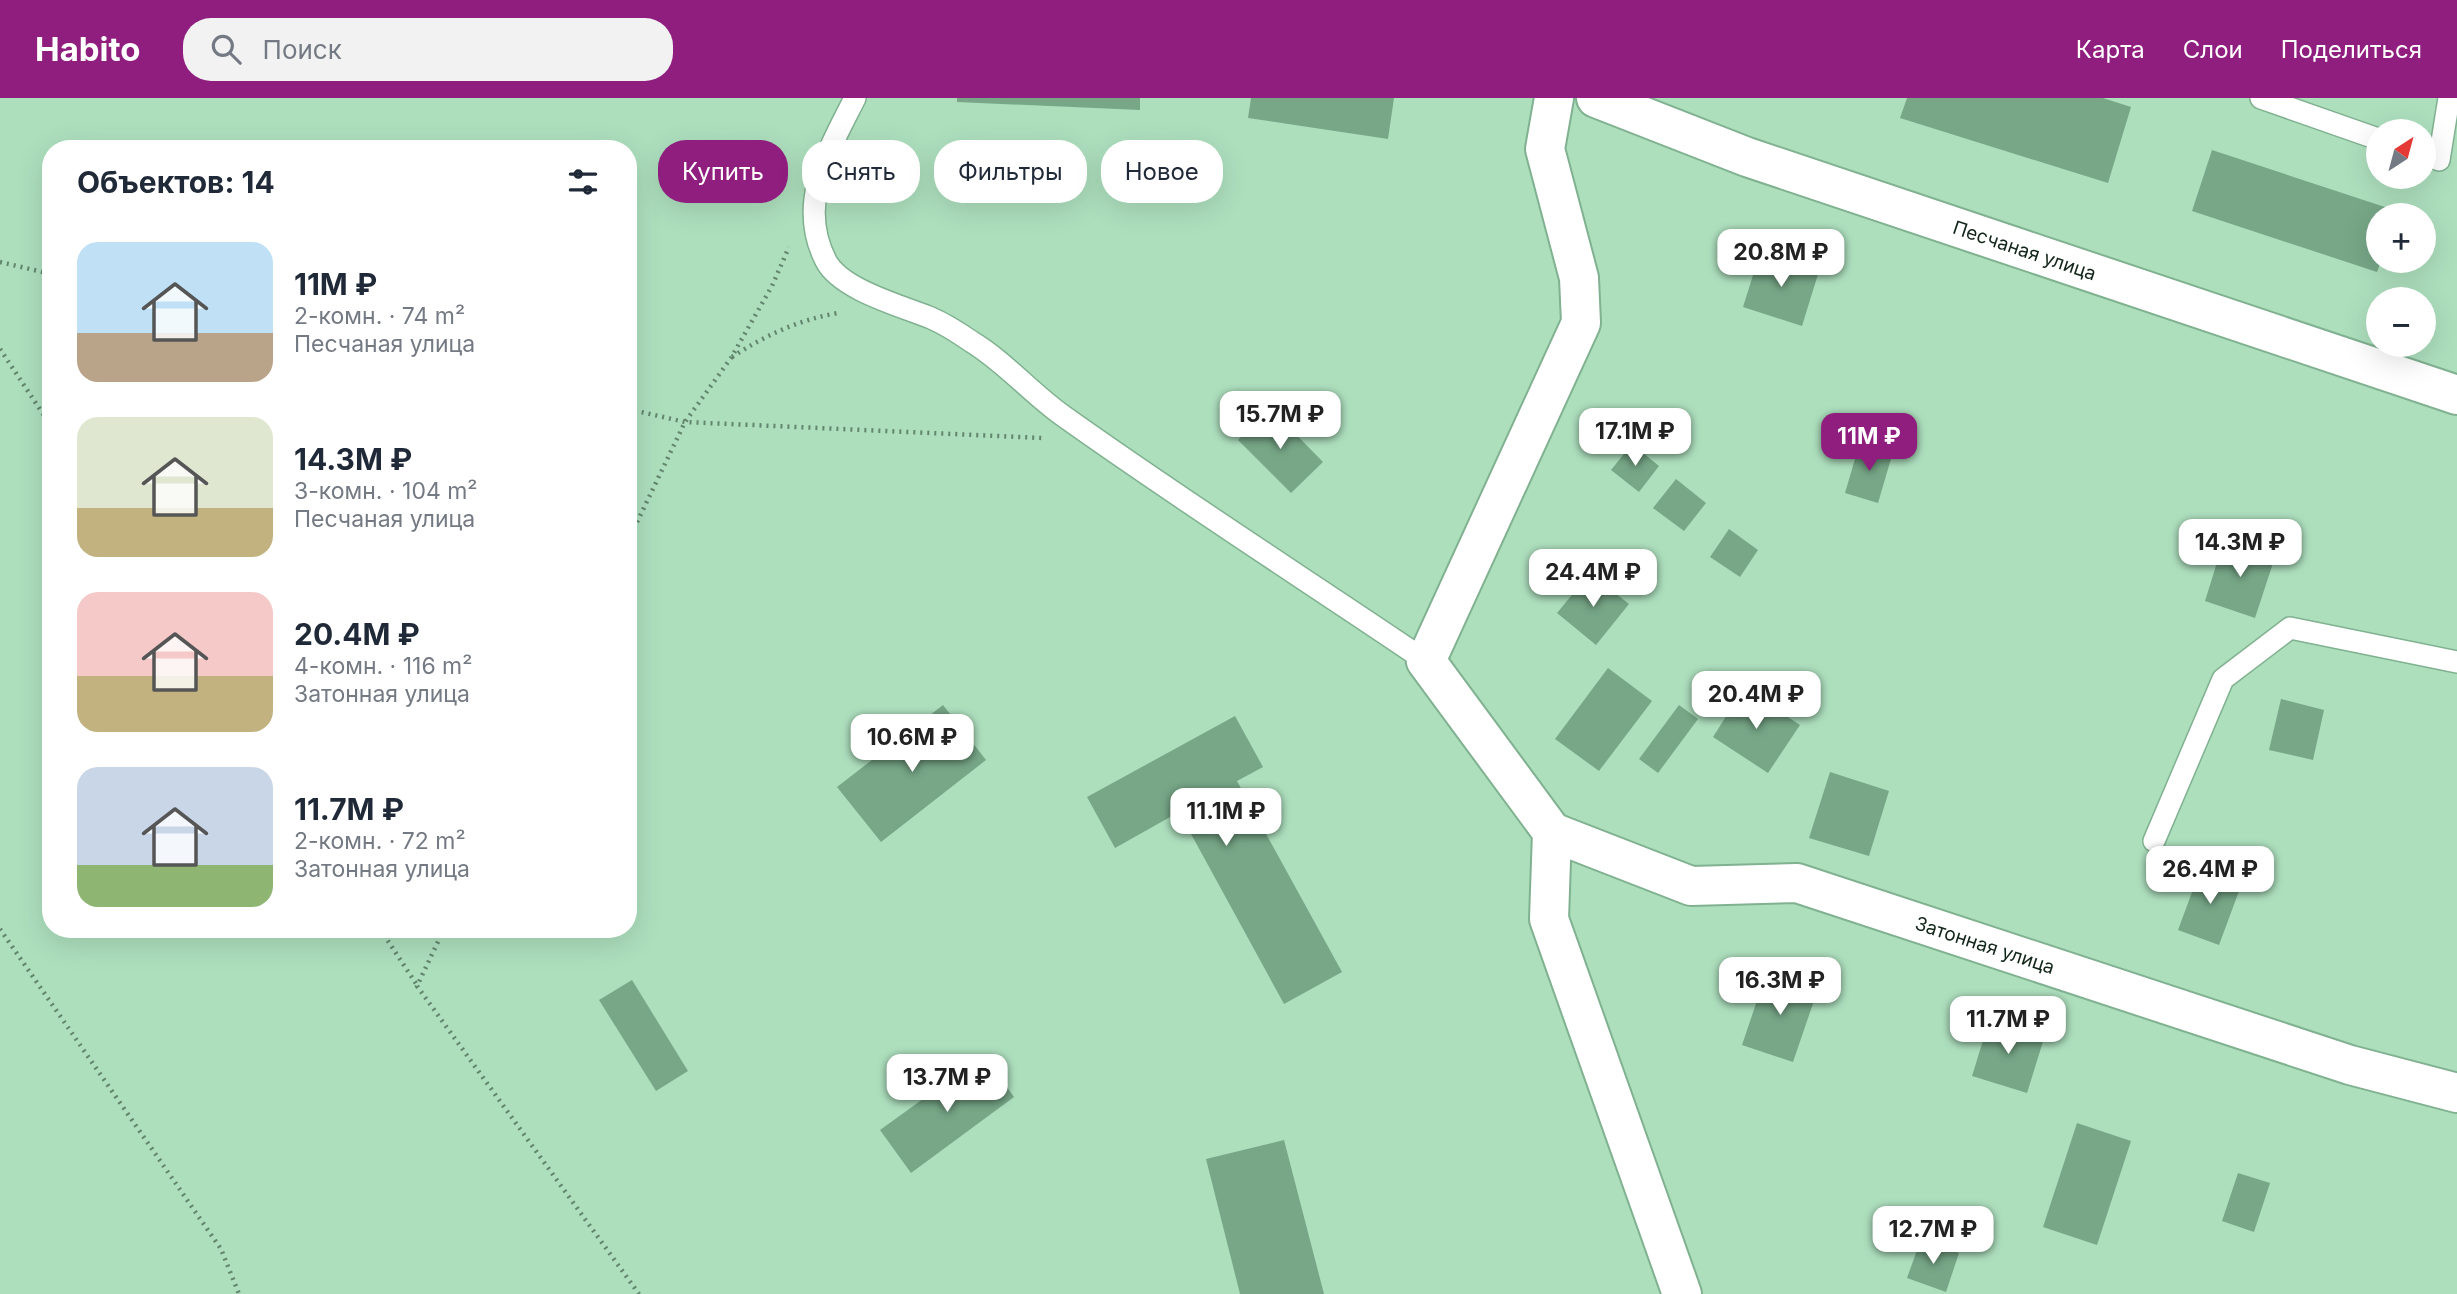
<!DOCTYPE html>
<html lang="ru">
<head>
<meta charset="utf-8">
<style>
  :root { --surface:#fff; --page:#f2f2f3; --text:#1f2937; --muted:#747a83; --accent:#901e7f }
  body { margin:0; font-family:Inter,sans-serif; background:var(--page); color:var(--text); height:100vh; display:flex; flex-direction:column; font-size:26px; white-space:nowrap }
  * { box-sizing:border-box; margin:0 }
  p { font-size:23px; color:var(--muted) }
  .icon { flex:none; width:38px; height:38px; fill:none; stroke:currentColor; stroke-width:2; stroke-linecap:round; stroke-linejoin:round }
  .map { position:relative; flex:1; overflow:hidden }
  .side { position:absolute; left:42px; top:42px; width:595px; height:798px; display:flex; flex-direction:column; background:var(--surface); border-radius:28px; box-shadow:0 7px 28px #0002 }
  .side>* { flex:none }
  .top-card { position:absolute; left:658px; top:42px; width:665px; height:63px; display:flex; gap:14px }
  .needle { width:46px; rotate:36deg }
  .buttons { position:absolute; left:2366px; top:21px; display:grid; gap:14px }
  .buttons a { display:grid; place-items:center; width:70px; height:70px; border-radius:50%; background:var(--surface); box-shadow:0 7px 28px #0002; font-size:35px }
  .price { position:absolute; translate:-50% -60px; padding:0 16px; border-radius:14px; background:#fff; color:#222; font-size:23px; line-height:46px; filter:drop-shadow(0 2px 4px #0008) }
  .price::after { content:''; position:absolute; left:50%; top:42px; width:21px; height:16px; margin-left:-10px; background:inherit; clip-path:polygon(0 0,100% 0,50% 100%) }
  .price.current { background:var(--accent); color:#fff }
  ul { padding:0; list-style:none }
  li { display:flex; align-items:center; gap:21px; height:175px; padding:0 35px }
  li span { display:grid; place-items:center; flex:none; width:196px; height:140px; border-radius:21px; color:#555 }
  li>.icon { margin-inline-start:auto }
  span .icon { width:84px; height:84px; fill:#fffc; stroke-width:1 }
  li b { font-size:30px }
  h2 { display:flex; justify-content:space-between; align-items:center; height:84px; padding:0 35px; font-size:30px }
  .chip { padding:0 24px; border-radius:28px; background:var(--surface); box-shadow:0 7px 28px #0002; font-size:24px; line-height:63px }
  .chip.current { background:var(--accent); color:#fff }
  header { display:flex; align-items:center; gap:42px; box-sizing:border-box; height:98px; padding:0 35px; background:var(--accent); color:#fff }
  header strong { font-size:33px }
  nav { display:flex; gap:38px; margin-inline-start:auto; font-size:24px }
  .search { width:490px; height:63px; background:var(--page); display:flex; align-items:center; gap:18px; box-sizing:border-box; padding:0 24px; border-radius:28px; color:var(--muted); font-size:26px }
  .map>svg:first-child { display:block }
</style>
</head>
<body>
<header>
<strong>Habito</strong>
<div class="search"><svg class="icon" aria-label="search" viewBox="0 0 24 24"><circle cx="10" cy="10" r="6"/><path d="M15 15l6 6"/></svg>Поиск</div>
<nav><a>Карта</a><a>Слои</a><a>Поделиться</a></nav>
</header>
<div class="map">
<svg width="2457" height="1196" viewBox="0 0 2457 1196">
  <rect width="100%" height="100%" fill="#addfbd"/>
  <g fill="#77a787">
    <polygon points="957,0 1140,0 1140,12 957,4"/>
    <polygon points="1251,0 1394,0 1388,41 1248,20"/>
    <polygon points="1907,0 2103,0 2131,9 2108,85 1900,20"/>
    <polygon points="2212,52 2397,113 2395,117 2378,117 2381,163 2377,174 2192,113"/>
    <polygon points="1760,155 1819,173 1802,228 1743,209"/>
    <polygon points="1270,310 1323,364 1291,395 1238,342"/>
    <polygon points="1860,344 1893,354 1878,405 1845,395"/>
    <polygon points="1632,346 1659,368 1639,394 1611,372"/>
    <polygon points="1676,381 1706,405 1684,433 1653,410"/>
    <polygon points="1729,431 1758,452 1740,479 1710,459"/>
    <polygon points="2224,442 2275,459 2255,520 2205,503"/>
    <polygon points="1590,475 1629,506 1596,547 1557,515"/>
    <polygon points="1608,570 1652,603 1599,673 1555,641"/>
    <polygon points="1744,590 1800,627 1768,675 1713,639"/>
    <polygon points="2281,601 2324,612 2313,662 2269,652"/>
    <polygon points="943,607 986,662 881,744 837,689"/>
    <polygon points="1679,607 1698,621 1658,675 1639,661"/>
    <polygon points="1235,618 1263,669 1237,683 1342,874 1284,906 1179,714 1115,750 1087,699"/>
    <polygon points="1830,674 1889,693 1869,758 1809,740"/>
    <polygon points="2201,770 2242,785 2219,847 2178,832"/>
    <polygon points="1767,873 1818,891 1793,964 1742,947"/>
    <polygon points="632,882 688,973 656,993 599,902"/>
    <polygon points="1990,920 2045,937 2027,995 1972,978"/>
    <polygon points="984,957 1014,999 911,1075 880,1032"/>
    <polygon points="2077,1025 2131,1043 2097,1147 2043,1129"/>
    <polygon points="1284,1042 1324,1196 1240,1196 1206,1061"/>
    <polygon points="2238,1075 2270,1085 2254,1134 2222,1123"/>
    <polygon points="1921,1141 1959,1155 1946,1194 1907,1180"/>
  </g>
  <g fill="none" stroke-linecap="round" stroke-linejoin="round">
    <defs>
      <g id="lane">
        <path d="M 855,0 C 829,52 796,105 826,163 C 841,192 902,208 931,220 C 945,226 959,235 972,244 C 1005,264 1031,295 1062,317 C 1181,402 1305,481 1426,563"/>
        <polyline points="2261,0 2378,41"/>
        <polyline points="2439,62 2449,0"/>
        <polyline points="2154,743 2223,581 2290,530 2457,564"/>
      </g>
      <g id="street">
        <polyline points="1554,0 1545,51 1579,180 1581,225 1426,563 1552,734 1549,821 1682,1196"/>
        <path id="s1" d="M 1552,734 L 1691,788 L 1797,785 L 2350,967 L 2457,995"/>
      </g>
      <g id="secondary">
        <path id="s2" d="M 1596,0 L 1747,59 L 2457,297"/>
      </g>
    </defs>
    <use href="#lane" stroke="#80b190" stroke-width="24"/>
    <use href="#street" stroke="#80b190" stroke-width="42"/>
    <use href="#secondary" stroke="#80b190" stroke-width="42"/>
    <g stroke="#62856d" stroke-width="4.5" stroke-dasharray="2 5" stroke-linecap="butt">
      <polyline points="0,164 51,176"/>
      <polyline points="0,251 51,328"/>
      <path d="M 732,259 C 766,237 798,222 838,215"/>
      <polyline points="628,311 685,324 1042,340"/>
      <polyline points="628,443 685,324 731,260 772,188 789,149"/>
      <polyline points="0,831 221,1151 239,1196"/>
      <polyline points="380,831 417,887"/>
      <polyline points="444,831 417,888 639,1196"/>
    </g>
    <use href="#lane" stroke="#fff" stroke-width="21"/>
    <use href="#street" stroke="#fff" stroke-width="38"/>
    <use href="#secondary" stroke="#fff" stroke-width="38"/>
  </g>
  <g text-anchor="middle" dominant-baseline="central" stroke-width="5" stroke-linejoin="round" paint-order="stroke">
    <g font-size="19" fill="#13261a" stroke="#e0f9e7">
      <text stroke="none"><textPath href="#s2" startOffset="455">Песчаная улица</textPath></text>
      <text stroke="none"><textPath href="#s1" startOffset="453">Затонная улица</textPath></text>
    </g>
  </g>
</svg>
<div class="buttons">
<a><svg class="needle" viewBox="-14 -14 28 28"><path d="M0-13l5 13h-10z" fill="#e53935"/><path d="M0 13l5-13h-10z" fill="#747a83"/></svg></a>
<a>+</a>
<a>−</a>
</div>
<b class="price" style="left:1781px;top:191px">20.8M ₽</b>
<b class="price" style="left:1280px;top:353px">15.7M ₽</b>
<b class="price" style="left:1635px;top:370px">17.1M ₽</b>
<b class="price current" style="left:1869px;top:375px">11M ₽</b>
<b class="price" style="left:2240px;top:481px">14.3M ₽</b>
<b class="price" style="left:1593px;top:511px">24.4M ₽</b>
<b class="price" style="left:1756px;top:633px">20.4M ₽</b>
<b class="price" style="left:912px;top:676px">10.6M ₽</b>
<b class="price" style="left:1226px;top:750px">11.1M ₽</b>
<b class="price" style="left:2210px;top:808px">26.4M ₽</b>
<b class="price" style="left:1780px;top:919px">16.3M ₽</b>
<b class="price" style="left:2008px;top:958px">11.7M ₽</b>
<b class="price" style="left:947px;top:1016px">13.7M ₽</b>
<b class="price" style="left:1933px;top:1168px">12.7M ₽</b>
<div class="top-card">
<a class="chip current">Купить</a>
<a class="chip">Снять</a>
<a class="chip">Фильтры</a>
<a class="chip">Новое</a>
</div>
<section class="side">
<h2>Объектов: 14<svg class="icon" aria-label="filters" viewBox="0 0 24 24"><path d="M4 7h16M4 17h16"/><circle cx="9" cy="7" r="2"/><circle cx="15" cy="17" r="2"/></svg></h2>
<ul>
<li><span style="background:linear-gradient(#bfe0f5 65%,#b9a48a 0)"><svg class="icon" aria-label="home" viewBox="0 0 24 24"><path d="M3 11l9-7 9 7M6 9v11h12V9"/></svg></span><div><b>11M ₽</b><p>2-комн. · 74 m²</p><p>Песчаная улица</p></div></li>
<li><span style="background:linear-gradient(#dfe7d0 65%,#c2b280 0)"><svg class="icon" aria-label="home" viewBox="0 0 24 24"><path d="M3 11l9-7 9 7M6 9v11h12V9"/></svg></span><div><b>14.3M ₽</b><p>3-комн. · 104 m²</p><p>Песчаная улица</p></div></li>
<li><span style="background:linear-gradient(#f6c9c9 60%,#c2b280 0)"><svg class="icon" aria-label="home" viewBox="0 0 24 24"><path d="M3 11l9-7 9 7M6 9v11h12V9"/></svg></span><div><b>20.4M ₽</b><p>4-комн. · 116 m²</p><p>Затонная улица</p></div></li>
<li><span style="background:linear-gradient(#c9d6e8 70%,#8fb573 0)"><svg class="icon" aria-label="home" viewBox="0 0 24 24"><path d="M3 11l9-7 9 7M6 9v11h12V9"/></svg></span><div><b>11.7M ₽</b><p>2-комн. · 72 m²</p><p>Затонная улица</p></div></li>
</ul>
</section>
</div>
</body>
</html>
